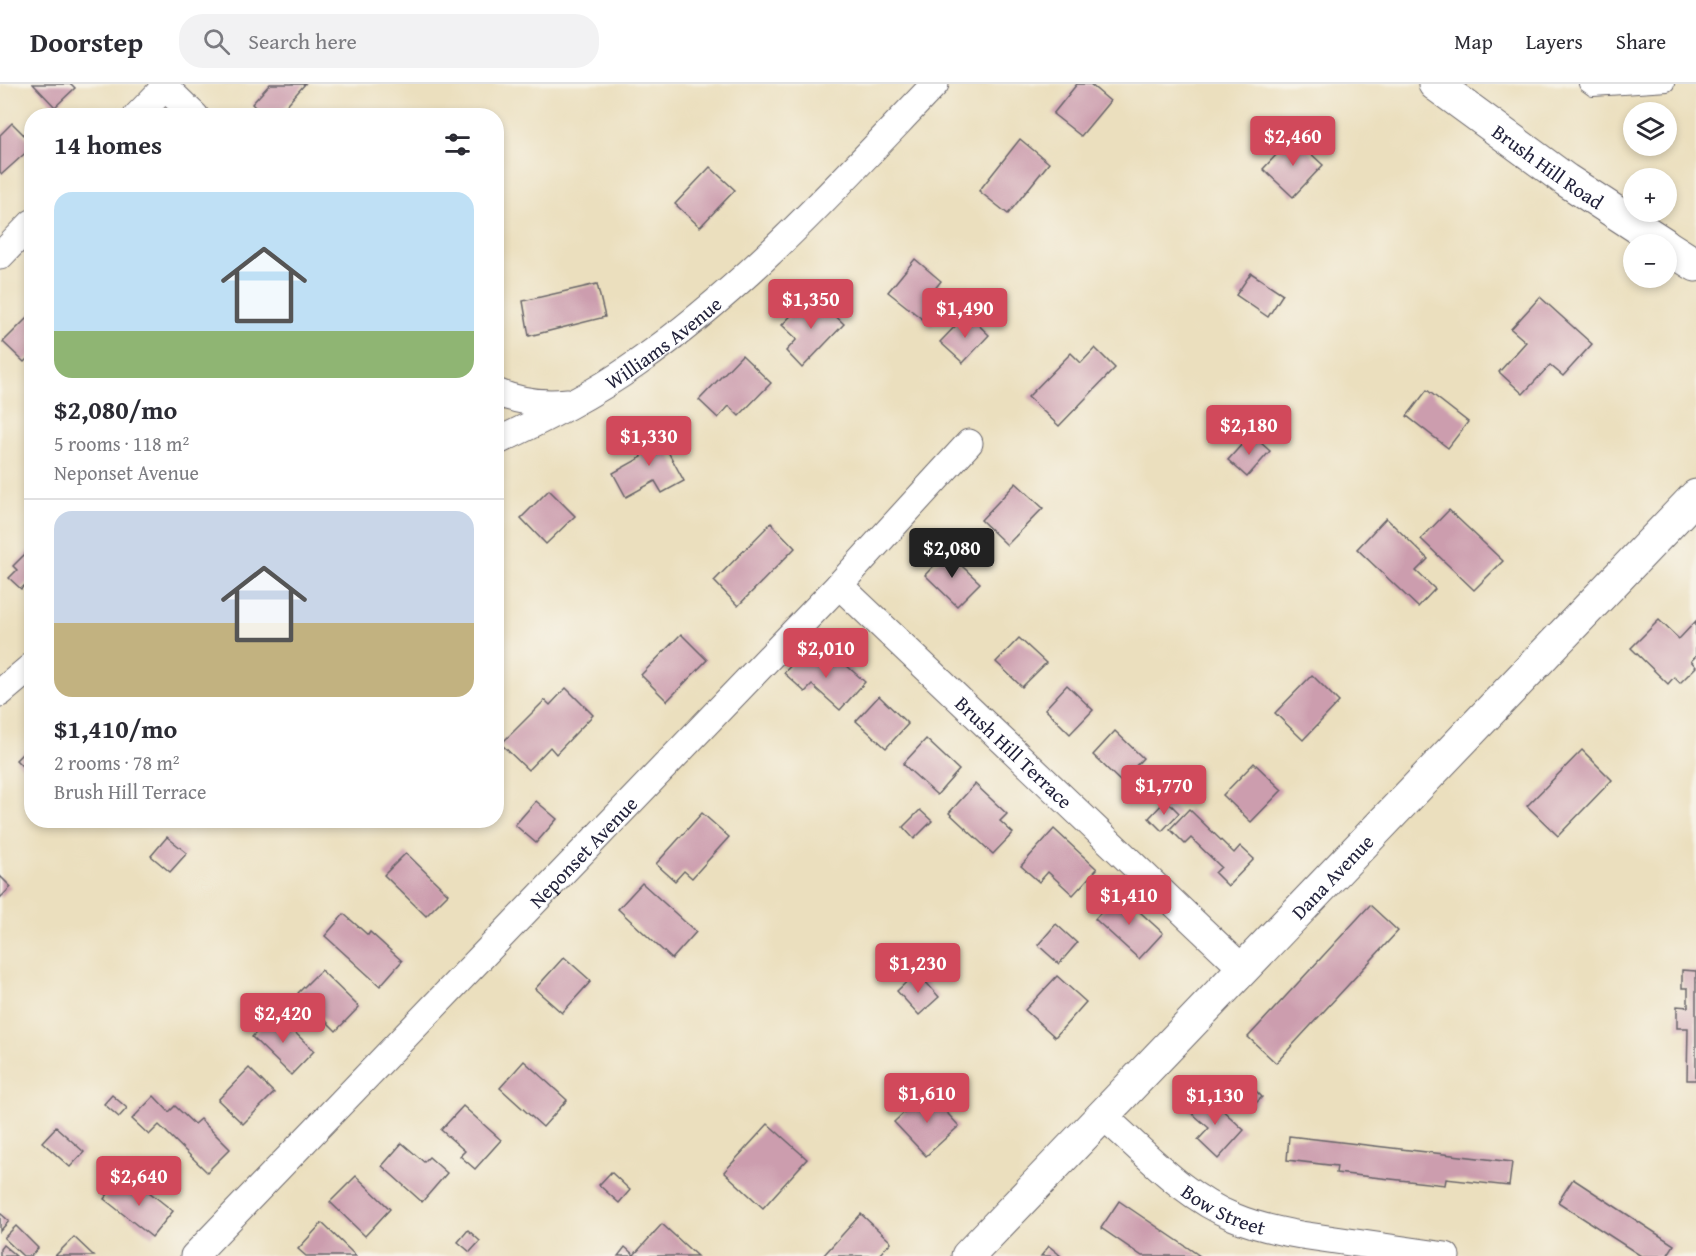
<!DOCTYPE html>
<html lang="en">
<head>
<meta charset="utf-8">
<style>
  :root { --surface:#fff; --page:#f2f2f3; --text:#2b2b33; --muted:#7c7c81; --line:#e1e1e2; --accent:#d1495b }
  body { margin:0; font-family:"Gentium Book Plus",serif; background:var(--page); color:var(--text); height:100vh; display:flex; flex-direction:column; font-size:22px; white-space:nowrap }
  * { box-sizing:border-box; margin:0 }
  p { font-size:20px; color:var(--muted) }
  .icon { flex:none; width:33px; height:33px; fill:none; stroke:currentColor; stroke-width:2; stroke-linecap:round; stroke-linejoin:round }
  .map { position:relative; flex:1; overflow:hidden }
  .drawer { position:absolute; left:24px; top:24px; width:480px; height:720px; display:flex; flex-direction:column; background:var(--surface); border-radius:24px; box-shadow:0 3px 9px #0003 }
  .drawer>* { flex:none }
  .fabs { position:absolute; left:1623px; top:18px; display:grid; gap:12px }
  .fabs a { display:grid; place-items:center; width:54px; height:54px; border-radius:50%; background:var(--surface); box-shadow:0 3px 9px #0003; font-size:30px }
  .price { position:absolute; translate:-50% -51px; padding:0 14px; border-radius:6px; background:var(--accent); color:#fff; font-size:20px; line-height:39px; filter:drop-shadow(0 2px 3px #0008) }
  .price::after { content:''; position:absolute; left:50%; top:36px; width:18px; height:14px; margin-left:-9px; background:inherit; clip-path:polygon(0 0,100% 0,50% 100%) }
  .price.active { background:#222; color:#fff }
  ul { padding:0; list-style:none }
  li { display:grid; align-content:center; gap:12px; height:318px; padding:0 30px }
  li+li { border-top:2px solid var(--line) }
  li span { display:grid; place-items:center; height:186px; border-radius:18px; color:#555 }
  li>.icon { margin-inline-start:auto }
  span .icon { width:108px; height:108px; fill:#fffc; stroke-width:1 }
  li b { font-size:26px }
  h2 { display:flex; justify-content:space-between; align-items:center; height:72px; padding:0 30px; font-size:26px }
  header { display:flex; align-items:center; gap:36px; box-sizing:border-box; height:84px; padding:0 30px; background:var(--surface); border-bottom:2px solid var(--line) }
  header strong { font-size:28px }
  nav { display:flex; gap:33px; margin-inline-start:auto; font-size:21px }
  .search { width:420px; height:54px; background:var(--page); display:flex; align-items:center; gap:15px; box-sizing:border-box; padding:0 21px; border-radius:24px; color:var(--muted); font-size:22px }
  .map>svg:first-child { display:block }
</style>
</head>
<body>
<header>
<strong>Doorstep</strong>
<div class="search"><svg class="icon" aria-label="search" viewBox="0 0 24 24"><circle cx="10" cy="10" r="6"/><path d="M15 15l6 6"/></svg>Search here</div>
<nav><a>Map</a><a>Layers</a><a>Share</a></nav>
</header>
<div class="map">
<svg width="1696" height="1172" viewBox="0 0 1696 1172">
  <rect width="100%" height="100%" fill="#f7f3e8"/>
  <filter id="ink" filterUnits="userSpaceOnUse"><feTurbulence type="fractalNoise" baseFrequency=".0167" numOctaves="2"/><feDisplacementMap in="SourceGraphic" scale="12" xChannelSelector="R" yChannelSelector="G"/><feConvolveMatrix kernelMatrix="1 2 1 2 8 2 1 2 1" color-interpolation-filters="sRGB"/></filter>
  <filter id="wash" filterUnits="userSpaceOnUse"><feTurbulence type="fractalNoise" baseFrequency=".008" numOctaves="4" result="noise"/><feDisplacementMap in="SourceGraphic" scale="24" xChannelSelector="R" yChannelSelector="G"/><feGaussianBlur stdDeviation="1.35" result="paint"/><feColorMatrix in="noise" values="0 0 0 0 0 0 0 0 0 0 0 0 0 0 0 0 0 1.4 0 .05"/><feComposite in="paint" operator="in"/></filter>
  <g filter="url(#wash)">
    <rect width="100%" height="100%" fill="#ebdfbe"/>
    <g id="blocks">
      <g fill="#cc9dae">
        <polygon points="33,0 71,0 75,4 55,23"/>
        <polygon points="270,0 305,0 277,32 264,32 252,20"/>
        <polygon points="1077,0 1090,0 1110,17 1081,52 1053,30"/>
        <polygon points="12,39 32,59 32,63 2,90 0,88 0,51"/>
        <polygon points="1293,53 1323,81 1293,113 1263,85"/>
        <polygon points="1020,55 1049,79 1008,130 979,107"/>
        <polygon points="710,83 735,106 700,143 675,120"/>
        <polygon points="915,175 941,197 934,206 950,219 931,242 888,208"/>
        <polygon points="1251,189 1283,210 1268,233 1236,211"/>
        <polygon points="597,200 605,233 529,252 523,217"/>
        <polygon points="812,210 844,240 802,284 786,267 797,255 782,241"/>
        <polygon points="1540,213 1592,260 1563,292 1550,281 1523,310 1499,288 1526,258 1511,245"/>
        <polygon points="32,229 32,270 24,278 3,258"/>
        <polygon points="967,230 989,251 963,279 940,258"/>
        <polygon points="1095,264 1115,284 1059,342 1028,313 1071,269 1081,279"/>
        <polygon points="742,271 771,299 739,332 729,322 718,334 699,316"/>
        <polygon points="1427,306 1468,338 1448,364 1407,332"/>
        <polygon points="655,344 684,397 662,409 655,397 626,413 613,389 642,373 633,356"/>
        <polygon points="1251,350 1270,367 1247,393 1228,376"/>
        <polygon points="1016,399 1043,424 1007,461 981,436"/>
        <polygon points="549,406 575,432 546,460 521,434"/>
        <polygon points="1449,426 1503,477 1474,506 1421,455"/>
        <polygon points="1386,434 1428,475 1416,487 1435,505 1418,523 1357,465"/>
        <polygon points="771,439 795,464 738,522 714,497"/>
        <polygon points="32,463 32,500 29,497 21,505 9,494 17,486 13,482"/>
        <polygon points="947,468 980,499 957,522 925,491"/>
        <polygon points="1659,536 1679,555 1696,537 1696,572 1691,577 1696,583 1680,599 1674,593 1668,600 1631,564"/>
        <polygon points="681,550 707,576 667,617 641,591"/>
        <polygon points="1019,554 1046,579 1022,603 996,578"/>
        <polygon points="804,567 824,586 836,572 865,598 840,626 812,601 805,608 784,589"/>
        <polygon points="1312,591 1339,618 1303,656 1275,629"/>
        <polygon points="1067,601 1093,626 1070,650 1045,625"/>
        <polygon points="566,604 593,631 556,670 550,663 528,686 501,660 545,616 550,621"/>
        <polygon points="879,612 908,640 886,664 856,637"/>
        <polygon points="1115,647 1143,674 1121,698 1093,671"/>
        <polygon points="926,655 959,686 937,711 903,680"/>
        <polygon points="32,660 32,692 16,676"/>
        <polygon points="1582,666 1612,696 1558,752 1527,722"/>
        <polygon points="1254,679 1282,706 1251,738 1223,711"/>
        <polygon points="975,700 1007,730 1000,737 1013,749 993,770 949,729"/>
        <polygon points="1166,716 1179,729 1162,747 1149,734"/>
        <polygon points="536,717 557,735 536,759 515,741"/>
        <polygon points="1189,725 1234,769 1240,762 1254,775 1228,802 1215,789 1221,783 1191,754 1185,760 1170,745"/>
        <polygon points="920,726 932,737 914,755 903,743"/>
        <polygon points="702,729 729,753 692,794 684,787 675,797 656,780"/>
        <polygon points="1054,745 1097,785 1073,811 1048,788 1039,798 1021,782"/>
        <polygon points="167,753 187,769 170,788 151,772"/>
        <polygon points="406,769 448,810 426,832 384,791"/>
        <polygon points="0,792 11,803 0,814"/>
        <polygon points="642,799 696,848 672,875 618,825"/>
        <polygon points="1119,809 1163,849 1139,875 1095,835"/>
        <polygon points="1370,821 1398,847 1276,979 1248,953"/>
        <polygon points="344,830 368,851 370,848 402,877 380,902 325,852"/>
        <polygon points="1056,840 1077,859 1059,880 1038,861"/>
        <polygon points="564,873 591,897 562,929 535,905"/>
        <polygon points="321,886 359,923 336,947 298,909"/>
        <polygon points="1682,886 1696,887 1696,996 1687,996 1688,944 1677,944 1677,922 1688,923 1688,904 1682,904"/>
        <polygon points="917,888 939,913 919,931 897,907"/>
        <polygon points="1057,892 1086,918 1055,953 1025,926"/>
        <polygon points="275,929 314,967 291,991 252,953"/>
        <polygon points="524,977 567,1016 543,1043 500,1004"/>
        <polygon points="249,984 274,1009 243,1040 218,1016"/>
        <polygon points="1245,996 1262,1013 1252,1023 1234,1007"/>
        <polygon points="927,1007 959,1042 926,1072 894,1038"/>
        <polygon points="1203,1008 1244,1046 1218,1075 1198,1056 1209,1044 1187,1025"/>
        <polygon points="112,1011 127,1024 119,1033 104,1020"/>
        <polygon points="154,1012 169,1028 175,1022 194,1040 200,1035 230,1065 207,1088 159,1041 149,1051 132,1035"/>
        <polygon points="463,1022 501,1056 475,1085 460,1072 465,1067 441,1046"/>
        <polygon points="768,1040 807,1075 763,1124 724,1088"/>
        <polygon points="56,1043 84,1068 70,1083 42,1058"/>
        <polygon points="1289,1052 1512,1078 1509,1102 1446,1095 1445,1101 1336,1089 1337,1082 1287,1076"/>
        <polygon points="402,1059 424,1078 429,1073 447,1089 422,1118 382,1082"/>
        <polygon points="611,1088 630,1106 619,1119 599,1101"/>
        <polygon points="356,1092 390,1125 365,1152 330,1118"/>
        <polygon points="120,1095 139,1110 144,1104 173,1127 152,1153 104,1115"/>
        <polygon points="1573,1095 1674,1161 1667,1172 1641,1172 1558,1118"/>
        <polygon points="1119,1117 1200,1172 1142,1172 1101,1144"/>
        <polygon points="0,1129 9,1137 0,1147"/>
        <polygon points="861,1130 891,1158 878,1172 823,1172"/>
        <polygon points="322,1139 356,1172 306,1172 298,1165"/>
        <polygon points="662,1140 697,1172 618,1172 625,1163 634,1171"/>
        <polygon points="16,1142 38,1164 31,1172 23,1172 4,1154"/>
        <polygon points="468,1146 480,1157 470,1168 458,1158"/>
        <polygon points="74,1153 94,1172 55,1172"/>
        <polygon points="3,1161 16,1172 0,1172 0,1165"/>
        <polygon points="1049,1162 1061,1172 1041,1172"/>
      </g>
    </g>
  </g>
  <g filter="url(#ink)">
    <use href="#blocks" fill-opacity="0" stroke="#686469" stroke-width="1.5"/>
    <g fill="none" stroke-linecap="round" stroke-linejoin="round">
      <defs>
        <polyline id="service" points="1586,0 1593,5 1667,0"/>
        <g id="minor">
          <polyline points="162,0 195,32"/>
          <polyline points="137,32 165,3"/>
          <polyline points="0,172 32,139"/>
          <path d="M 496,308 C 520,318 543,321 568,318"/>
          <path id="s1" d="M 496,358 C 544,335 593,311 636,280 C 748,202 841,98 935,0"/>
          <path id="s2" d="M 839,501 L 1242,884"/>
          <polyline points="0,609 32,582"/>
          <path id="s3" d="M 1103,1032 C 1144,1067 1182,1112 1234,1133 C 1255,1142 1278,1147 1301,1151 L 1446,1172"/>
          <path id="s4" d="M 194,1172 L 839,501 L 969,359"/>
        </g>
        <g id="tertiary">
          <path id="s5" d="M 1435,0 L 1566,96 L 1664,160"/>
          <polyline points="1666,162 1696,181"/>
          <path id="s6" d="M 968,1172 L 1696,412"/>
        </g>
      </defs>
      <use href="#service" stroke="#686469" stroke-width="16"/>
      <use href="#minor" stroke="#686469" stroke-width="29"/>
      <use href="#tertiary" stroke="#686469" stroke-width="35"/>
      <use href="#service" stroke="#fff" stroke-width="14"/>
      <use href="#minor" stroke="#fff" stroke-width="27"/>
      <use href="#tertiary" stroke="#fff" stroke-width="33"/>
    </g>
  </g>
  <g text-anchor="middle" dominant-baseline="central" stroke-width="5" stroke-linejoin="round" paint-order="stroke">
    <g font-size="20" fill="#22223b" stroke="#f7f3e8">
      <text stroke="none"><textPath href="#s5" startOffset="140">Brush Hill Road</textPath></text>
      <text stroke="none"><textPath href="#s1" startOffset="195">Williams Avenue</textPath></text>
      <text stroke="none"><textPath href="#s2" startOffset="242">Brush Hill Terrace</textPath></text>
      <text stroke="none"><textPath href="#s4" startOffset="561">Neponset Avenue</textPath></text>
      <text stroke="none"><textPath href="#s6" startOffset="526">Dana Avenue</textPath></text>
      <text stroke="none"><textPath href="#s3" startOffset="154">Bow Street</textPath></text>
    </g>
  </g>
</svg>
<div class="fabs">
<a><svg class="icon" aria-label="layers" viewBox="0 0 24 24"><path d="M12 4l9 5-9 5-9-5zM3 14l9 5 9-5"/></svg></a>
<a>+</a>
<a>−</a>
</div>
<b class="price" style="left:1293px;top:83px">$2,460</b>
<b class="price" style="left:811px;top:246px">$1,350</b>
<b class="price" style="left:965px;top:255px">$1,490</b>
<b class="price" style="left:1249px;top:372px">$2,180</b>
<b class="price" style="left:649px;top:383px">$1,330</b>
<b class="price active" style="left:952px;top:495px">$2,080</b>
<b class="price" style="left:826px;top:595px">$2,010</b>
<b class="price" style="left:1164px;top:732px">$1,770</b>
<b class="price" style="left:1129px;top:842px">$1,410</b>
<b class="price" style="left:918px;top:910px">$1,230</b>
<b class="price" style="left:283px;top:960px">$2,420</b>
<b class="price" style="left:927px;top:1040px">$1,610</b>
<b class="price" style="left:1215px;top:1042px">$1,130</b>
<b class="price" style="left:139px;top:1123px">$2,640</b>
<section class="drawer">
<h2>14 homes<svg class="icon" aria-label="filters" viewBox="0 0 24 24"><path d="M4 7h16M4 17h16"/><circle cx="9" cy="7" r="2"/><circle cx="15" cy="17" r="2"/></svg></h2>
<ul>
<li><span style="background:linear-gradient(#bfe0f5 75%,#8fb573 0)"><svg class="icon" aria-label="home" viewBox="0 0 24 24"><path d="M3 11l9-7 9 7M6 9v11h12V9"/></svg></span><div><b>$2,080/mo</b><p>5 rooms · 118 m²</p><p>Neponset Avenue</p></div></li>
<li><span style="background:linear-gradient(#c9d6e8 60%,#c2b280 0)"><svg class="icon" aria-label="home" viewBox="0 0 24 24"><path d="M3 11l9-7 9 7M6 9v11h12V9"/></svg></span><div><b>$1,410/mo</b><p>2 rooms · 78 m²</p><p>Brush Hill Terrace</p></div></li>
</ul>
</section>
</div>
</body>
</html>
